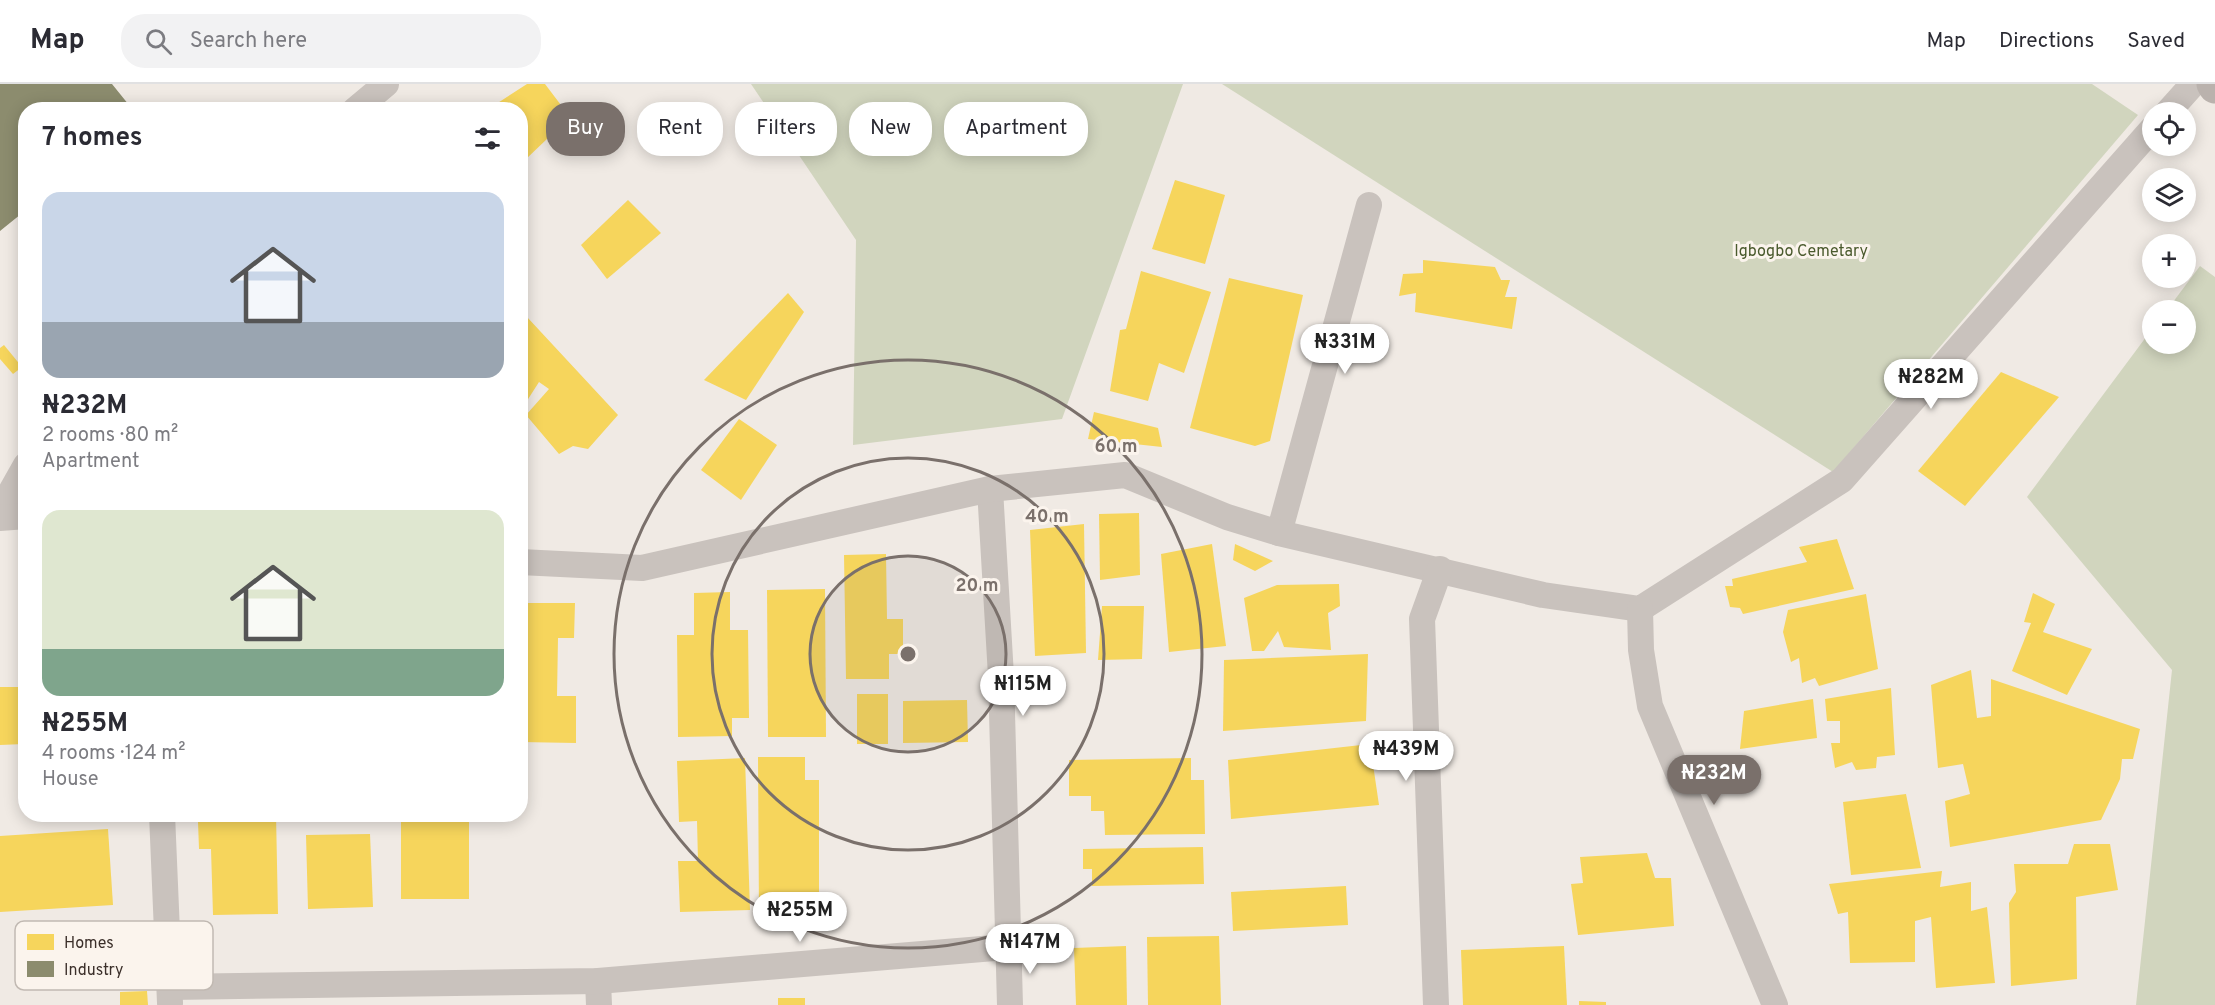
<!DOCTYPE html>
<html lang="en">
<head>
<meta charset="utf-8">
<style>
  :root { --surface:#fff; --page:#f2f2f3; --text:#2b2b33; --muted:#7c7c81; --line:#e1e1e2; --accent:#7a706b }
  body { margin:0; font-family:Overpass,sans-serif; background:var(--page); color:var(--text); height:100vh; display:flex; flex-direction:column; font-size:22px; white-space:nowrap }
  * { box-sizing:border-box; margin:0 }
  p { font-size:20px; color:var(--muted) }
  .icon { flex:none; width:33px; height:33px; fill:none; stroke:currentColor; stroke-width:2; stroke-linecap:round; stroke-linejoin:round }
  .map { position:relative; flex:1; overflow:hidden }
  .panel { position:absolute; left:18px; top:18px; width:510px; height:720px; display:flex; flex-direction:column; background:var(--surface); border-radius:24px; box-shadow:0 3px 15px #0003 }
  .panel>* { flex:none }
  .hud { position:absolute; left:546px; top:18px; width:570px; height:54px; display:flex; gap:12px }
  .tools { position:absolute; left:2142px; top:18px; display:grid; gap:12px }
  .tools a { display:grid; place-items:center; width:54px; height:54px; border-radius:50%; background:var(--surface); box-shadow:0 3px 15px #0003; font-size:30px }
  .price { position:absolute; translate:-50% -51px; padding:0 14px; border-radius:21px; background:#fff; color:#222; font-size:20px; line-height:39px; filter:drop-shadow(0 2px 3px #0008) }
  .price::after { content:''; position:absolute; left:50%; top:36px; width:18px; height:14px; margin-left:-9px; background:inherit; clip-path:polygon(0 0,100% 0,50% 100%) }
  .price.on { background:var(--accent); color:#fff }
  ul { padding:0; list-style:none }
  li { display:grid; align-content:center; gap:12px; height:318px; padding:0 24px }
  li span { display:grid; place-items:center; height:186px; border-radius:18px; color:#555 }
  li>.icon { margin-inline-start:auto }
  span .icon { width:108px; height:108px; fill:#fffc; stroke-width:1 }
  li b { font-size:26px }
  h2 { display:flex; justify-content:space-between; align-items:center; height:72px; padding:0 24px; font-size:26px }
  .tag { padding:0 21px; border-radius:24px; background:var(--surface); box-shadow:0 3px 15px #0003; font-size:21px; line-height:54px }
  .tag.on { background:var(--accent); color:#fff }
  header { display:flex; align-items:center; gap:36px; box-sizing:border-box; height:84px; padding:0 30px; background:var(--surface); border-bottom:2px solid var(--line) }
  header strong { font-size:28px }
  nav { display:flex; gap:33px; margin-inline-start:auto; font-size:21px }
  .search { width:420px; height:54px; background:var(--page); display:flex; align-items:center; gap:15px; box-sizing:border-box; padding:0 21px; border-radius:24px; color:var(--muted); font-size:22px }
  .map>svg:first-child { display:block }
</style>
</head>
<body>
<header>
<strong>Map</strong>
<div class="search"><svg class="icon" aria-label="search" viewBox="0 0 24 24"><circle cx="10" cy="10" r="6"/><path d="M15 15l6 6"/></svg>Search here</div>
<nav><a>Map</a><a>Directions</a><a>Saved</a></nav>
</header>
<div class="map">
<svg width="2215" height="921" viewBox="0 0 2215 921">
  <rect width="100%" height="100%" fill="#f0eae4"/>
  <g fill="#d1d5be">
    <polygon points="751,0 1183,0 1062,335 853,361 856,156"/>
    <polygon points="1222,0 2092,0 2138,31 1833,388"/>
    <polygon points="2200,182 2215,193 2215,921 2136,921 2172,586 2027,413 2152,245 2152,260 2186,260 2186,226 2167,226"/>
  </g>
  <g fill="#f6d55c">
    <polygon points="527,0 545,0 570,33 525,76 520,71 520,26 487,26"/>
    <polygon points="1175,96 1225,111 1205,180 1152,165"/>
    <polygon points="628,116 661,149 607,195 581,161"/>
    <polygon points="1423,176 1495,183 1501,196 1510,196 1505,213 1517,213 1512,245 1415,228 1416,209 1399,212 1403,190 1423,189"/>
    <polygon points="1141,187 1211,208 1184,289 1159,279 1148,317 1110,307 1120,246 1126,245"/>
    <polygon points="1229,194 1303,211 1270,357 1255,362 1190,344"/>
    <polygon points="788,209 804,228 746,316 704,296"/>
    <polygon points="527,233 618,331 588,365 573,362 559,370 526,331 549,305 539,298 523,323 520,321 520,238"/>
    <polygon points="4,261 22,283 13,290 0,275 0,264"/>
    <polygon points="2001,288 2059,313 1965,422 1918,387"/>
    <polygon points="1094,328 1158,344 1162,363 1088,355"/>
    <polygon points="739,335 777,361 741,416 701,386"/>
    <polygon points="1139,429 1140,491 1100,496 1099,430"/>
    <polygon points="1084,440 1086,569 1035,572 1030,446"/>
    <polygon points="1837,455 1854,505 1743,530 1740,524 1730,523 1725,502 1733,502 1732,495 1807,478 1799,463"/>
    <polygon points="1212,460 1226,562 1169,568 1161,470"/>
    <polygon points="1235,460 1273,477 1255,487 1233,476"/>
    <polygon points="886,470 887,535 903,535 903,570 889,570 889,595 846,595 844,471"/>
    <polygon points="1339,500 1340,522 1328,529 1331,566 1284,563 1278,547 1264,567 1252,567 1244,514 1277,501"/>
    <polygon points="825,505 826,653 768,653 767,506"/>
    <polygon points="730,508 730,546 748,546 749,634 732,634 732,652 678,653 677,551 694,551 694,509"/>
    <polygon points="2033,509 2055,520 2043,548 2092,565 2067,611 2012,587 2031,539 2024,538"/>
    <polygon points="1866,510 1878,585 1819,602 1815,594 1802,599 1799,574 1791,578 1783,548 1788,526"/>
    <polygon points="520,519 575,519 574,554 558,554 557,612 576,612 576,659 520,658"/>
    <polygon points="1102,522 1144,522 1142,575 1098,576"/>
    <polygon points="1368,570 1366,637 1223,647 1224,576"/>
    <polygon points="1971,586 1977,634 1991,632 1991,595 2140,645 2133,675 2122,675 2120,695 2101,736 1950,763 1945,717 1970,710 1963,680 1938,684 1931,601"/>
    <polygon points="0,603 22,603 24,660 0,661"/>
    <polygon points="1891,604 1895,671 1877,673 1876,684 1856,686 1852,678 1835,684 1831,659 1840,659 1840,637 1827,637 1825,615"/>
    <rect x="857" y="610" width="31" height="50"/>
    <polygon points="1813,615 1817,654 1740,665 1744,627"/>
    <polygon points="967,616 968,658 903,659 903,617"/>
    <polygon points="1370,660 1379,721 1231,735 1228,676"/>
    <polygon points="758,673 805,673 805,696 819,696 819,833 759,834"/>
    <polygon points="745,674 750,826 680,828 678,777 698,777 697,737 679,738 677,677"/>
    <polygon points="1191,674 1191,696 1204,696 1205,750 1105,751 1104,727 1091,727 1091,712 1069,712 1069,676"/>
    <polygon points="1906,710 1921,784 1851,791 1843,718"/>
    <polygon points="214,730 276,730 278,830 213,831 211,765 199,765 198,738 215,737"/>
    <rect x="401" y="730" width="68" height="85"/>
    <polygon points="108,745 113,821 0,828 0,752"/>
    <polygon points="370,750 373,823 308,825 306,751"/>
    <polygon points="2074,760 2110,760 2118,806 2076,813 2077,895 2011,902 2009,819 2016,808 2014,780 2068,780"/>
    <polygon points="1203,763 1204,800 1092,802 1092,785 1083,785 1083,765"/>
    <polygon points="1647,769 1655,794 1671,794 1674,842 1578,851 1571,800 1583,799 1580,773"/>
    <polygon points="1942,787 1940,803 1971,798 1971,827 1987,823 1995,899 1936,904 1931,833 1915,837 1915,878 1850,879 1848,828 1838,830 1829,800"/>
    <polygon points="1346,802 1348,841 1233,847 1231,808"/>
    <polygon points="1219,852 1221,921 1148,921 1147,853"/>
    <polygon points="1126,862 1127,921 1076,921 1074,864"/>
    <polygon points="1564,862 1567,921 1463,921 1461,866"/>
    <polygon points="147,907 148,921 120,921 120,908"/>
    <rect x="778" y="914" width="27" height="7"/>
    <polygon points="1579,917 1606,918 1606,921 1579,921"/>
  </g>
  <polygon fill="#8c8c6e" points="0,0 112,0 133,26 26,26 26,126 0,147"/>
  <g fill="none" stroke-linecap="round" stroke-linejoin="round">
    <g stroke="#c9c2bd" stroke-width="26">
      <polyline points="355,26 386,0"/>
      <polyline points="2168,28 2193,0"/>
      <polyline points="990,405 1001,592 1010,921"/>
      <polyline points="0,427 26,381"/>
      <polyline points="0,434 26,432"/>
      <polyline points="1279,449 1369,121"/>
      <polyline points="520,478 642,484 990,405 1125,391 1227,433 1279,449 1543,511 1640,525 1842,396 2152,45"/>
      <polyline points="1640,525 1641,566 1650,622 1775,921"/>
      <polyline points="162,730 170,919"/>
      <polyline points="598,897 599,921"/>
      <polyline points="170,903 598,897 1006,863"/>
      <polyline points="1436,921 1422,535 1440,485"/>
    </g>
    <polyline stroke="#bab2ad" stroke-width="33" points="2213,0 2215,3"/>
  </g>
  <circle cx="908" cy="570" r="98" fill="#7a706b" fill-opacity=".12"/>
  <g fill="none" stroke="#7a706b" stroke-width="3">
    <circle cx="908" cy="570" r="98"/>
    <circle cx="908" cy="570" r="196"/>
    <circle cx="908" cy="570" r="294"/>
  </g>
  <g text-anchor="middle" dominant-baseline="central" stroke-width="6" stroke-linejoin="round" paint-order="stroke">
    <g font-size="16" fill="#4a5a2d" stroke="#fbf4ed">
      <text x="1801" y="168">Igbogbo Cemetary</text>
    </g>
  </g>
  <rect x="15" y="837" width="198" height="69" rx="9" fill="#fbf4ed" stroke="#c1b9b2" stroke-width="1.5"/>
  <rect x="27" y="850" width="27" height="16" fill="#f6d55c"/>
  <rect x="27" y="877" width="27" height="16" fill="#8c8c6e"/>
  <g font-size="16" fill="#3b2f2a">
    <text x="64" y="864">Homes</text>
    <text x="64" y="891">Industry</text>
  </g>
  <circle cx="908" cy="570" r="9" fill="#7a706b" stroke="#fbf4ed" stroke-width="3"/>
  <g font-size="18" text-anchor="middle" font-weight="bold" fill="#7a706b" stroke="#fbf4ed" stroke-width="6" stroke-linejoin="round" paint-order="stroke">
    <text x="1116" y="368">60 m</text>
    <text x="1047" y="438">40 m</text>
    <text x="977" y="507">20 m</text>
  </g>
</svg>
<div class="tools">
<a><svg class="icon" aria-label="locate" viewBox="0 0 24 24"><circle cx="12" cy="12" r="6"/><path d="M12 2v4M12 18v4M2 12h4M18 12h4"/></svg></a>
<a><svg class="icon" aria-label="layers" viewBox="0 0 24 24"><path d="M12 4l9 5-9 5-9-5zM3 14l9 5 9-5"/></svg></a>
<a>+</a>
<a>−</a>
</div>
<b class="price" style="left:1345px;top:291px">₦331M</b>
<b class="price" style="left:1931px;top:326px">₦282M</b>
<b class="price" style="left:1023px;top:633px">₦115M</b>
<b class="price" style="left:1406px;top:698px">₦439M</b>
<b class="price on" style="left:1714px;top:722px">₦232M</b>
<b class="price" style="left:800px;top:859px">₦255M</b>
<b class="price" style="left:1030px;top:891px">₦147M</b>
<div class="hud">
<a class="tag on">Buy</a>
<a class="tag">Rent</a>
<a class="tag">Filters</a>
<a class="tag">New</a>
<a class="tag">Apartment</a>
</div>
<section class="panel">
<h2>7 homes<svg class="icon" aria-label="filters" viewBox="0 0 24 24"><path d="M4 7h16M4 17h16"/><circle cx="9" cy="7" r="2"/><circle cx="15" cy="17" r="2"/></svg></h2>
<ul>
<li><span style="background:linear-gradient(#c9d6e8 70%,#9aa5b1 0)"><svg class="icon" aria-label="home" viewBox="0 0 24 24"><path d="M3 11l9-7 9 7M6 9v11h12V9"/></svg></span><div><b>₦232M</b><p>2 rooms · 80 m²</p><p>Apartment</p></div></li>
<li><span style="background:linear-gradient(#dfe7d0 75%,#7fa58c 0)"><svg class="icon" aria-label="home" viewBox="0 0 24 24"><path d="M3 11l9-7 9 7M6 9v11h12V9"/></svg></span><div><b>₦255M</b><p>4 rooms · 124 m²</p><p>House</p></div></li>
</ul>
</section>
</div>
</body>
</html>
